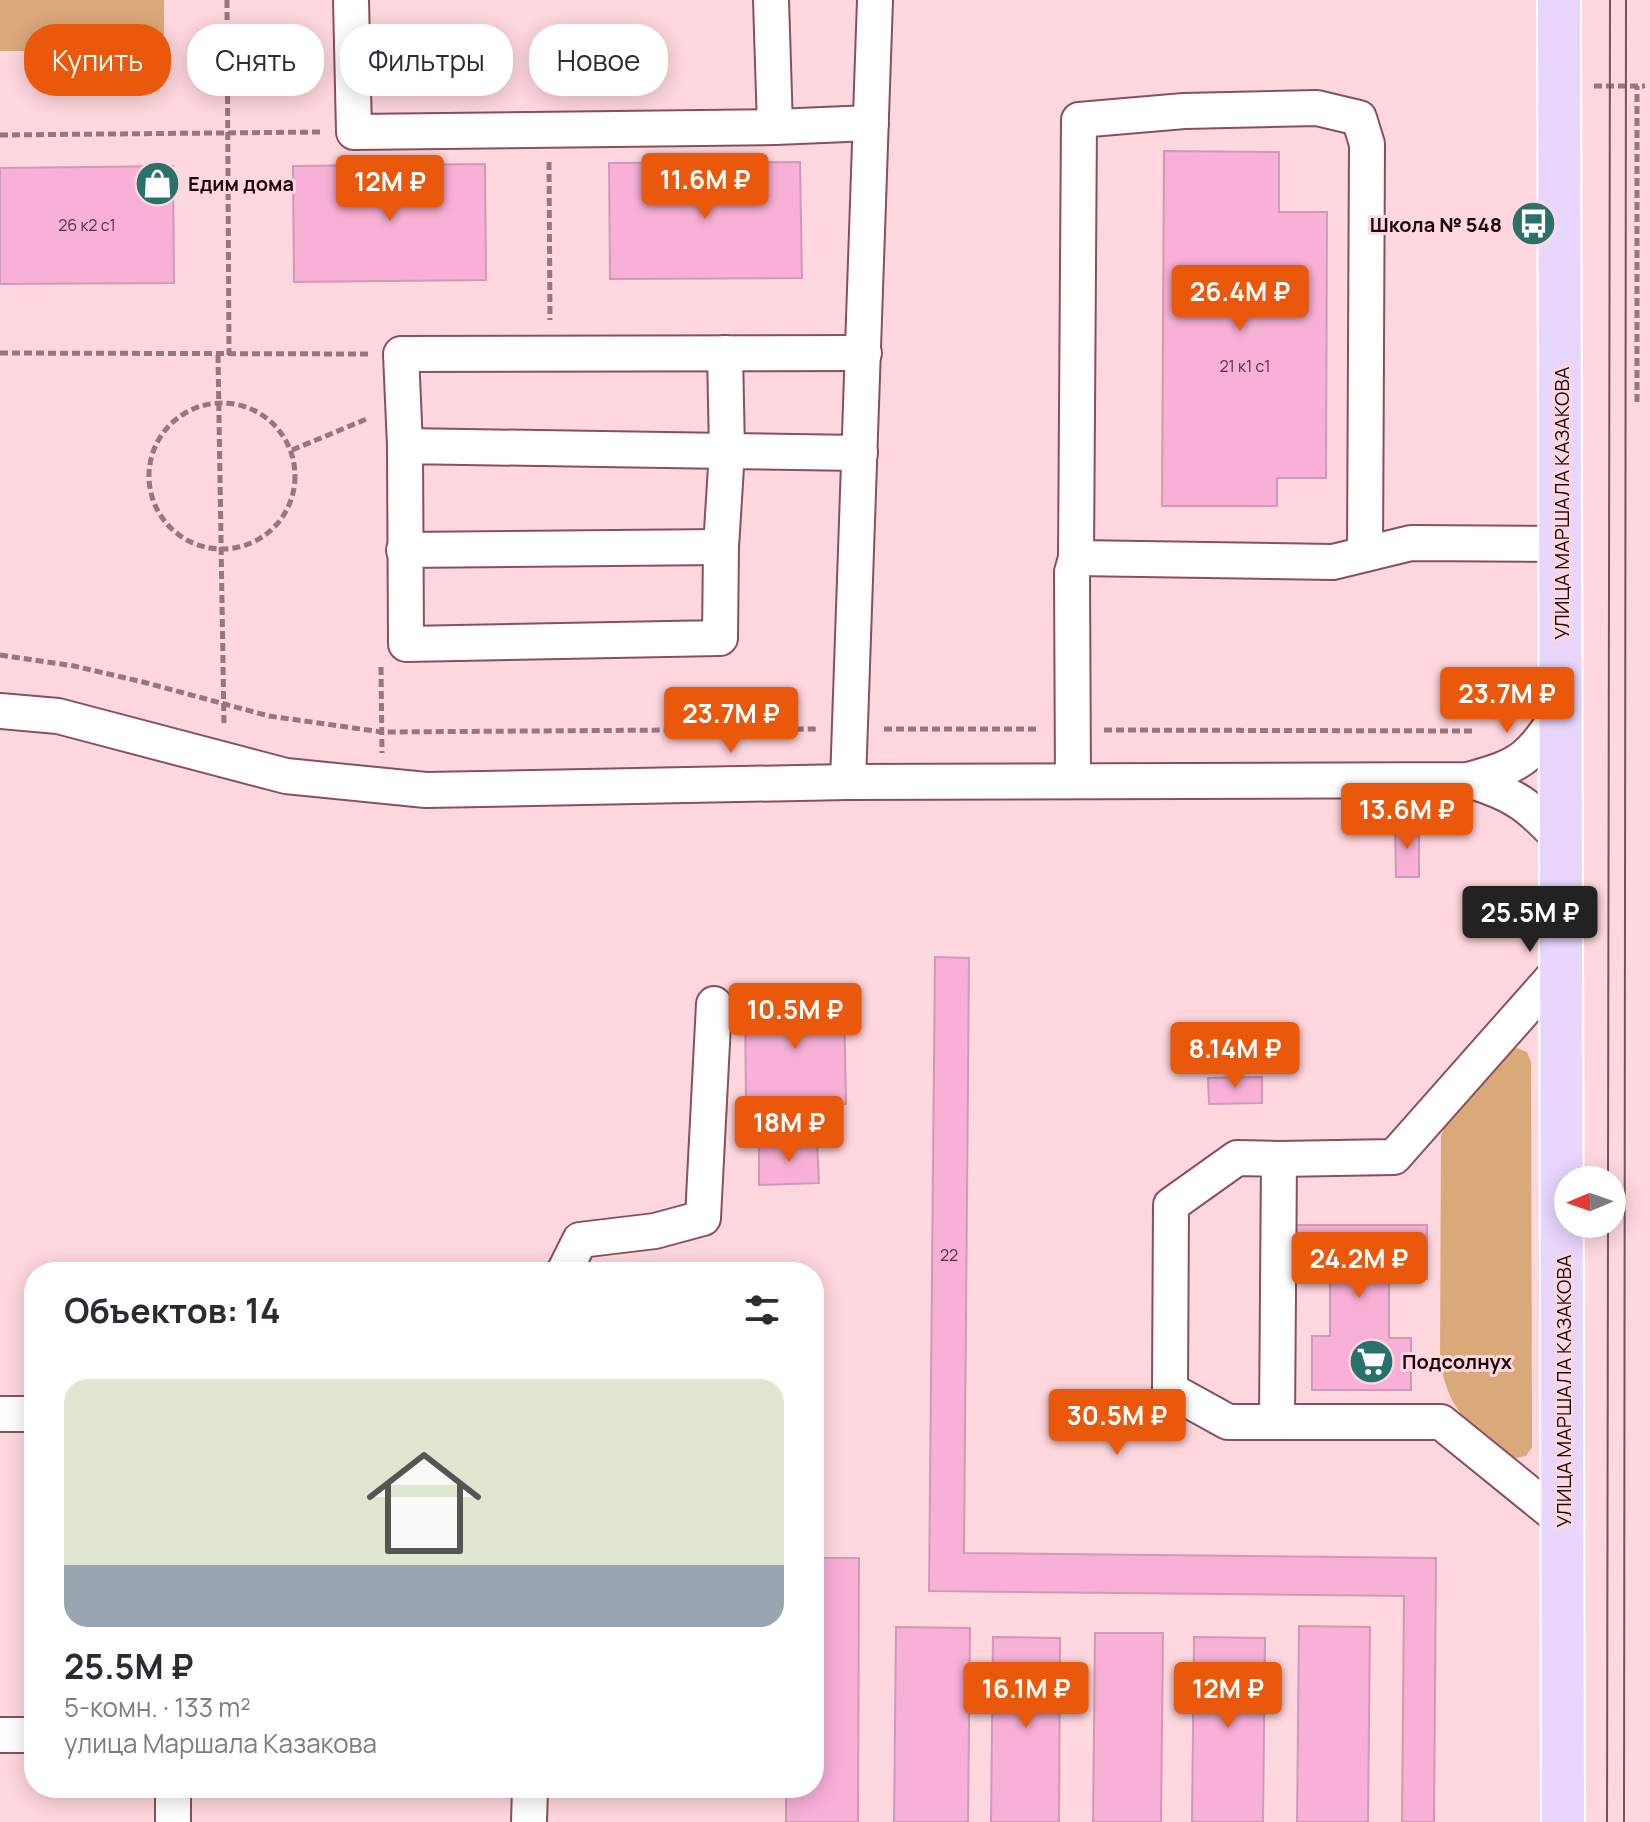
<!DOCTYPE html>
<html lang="ru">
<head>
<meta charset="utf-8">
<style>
  :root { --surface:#fff; --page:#f2f2f3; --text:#2b2b33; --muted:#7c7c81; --accent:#ea580c }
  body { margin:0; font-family:Manrope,sans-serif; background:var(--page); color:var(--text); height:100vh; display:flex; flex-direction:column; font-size:30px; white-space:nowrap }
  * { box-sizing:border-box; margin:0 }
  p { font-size:26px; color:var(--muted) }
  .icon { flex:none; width:44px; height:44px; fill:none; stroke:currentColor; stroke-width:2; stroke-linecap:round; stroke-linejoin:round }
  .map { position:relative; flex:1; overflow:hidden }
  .details { position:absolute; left:24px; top:1262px; width:800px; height:536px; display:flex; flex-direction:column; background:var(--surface); border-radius:32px; box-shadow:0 4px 20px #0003 }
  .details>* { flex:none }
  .banner { position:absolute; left:24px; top:24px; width:800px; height:72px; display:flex; gap:16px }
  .needle { width:52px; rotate:268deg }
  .tools { position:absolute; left:1554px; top:1166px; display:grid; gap:16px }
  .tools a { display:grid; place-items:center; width:72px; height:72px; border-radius:50%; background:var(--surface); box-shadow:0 4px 20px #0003; font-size:40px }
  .price { position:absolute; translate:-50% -68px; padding:0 18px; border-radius:8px; background:var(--accent); color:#fff; font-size:26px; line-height:52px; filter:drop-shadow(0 2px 4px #0008) }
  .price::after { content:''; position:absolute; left:50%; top:48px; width:24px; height:18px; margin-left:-12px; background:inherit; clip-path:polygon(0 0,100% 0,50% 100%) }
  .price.current { background:#222; color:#fff }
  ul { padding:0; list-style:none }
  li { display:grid; align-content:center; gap:16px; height:424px; padding:0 40px }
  li span { display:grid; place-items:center; height:248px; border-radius:24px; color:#555 }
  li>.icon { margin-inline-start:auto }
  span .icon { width:144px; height:144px; fill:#fffc; stroke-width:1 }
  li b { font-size:34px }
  h2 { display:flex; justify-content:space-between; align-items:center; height:96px; padding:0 40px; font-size:34px }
  .tag { padding:0 28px; border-radius:32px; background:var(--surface); box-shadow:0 4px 20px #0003; font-size:28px; line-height:72px }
  .tag.current { background:var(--accent); color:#fff }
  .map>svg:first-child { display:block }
</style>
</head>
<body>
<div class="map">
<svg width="1650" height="1822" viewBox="0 0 1650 1822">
  <rect width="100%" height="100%" fill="#ffd7de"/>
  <g fill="#daa979">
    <rect x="0" y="0" width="164" height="51"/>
    <path d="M 1517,1048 L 1527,1052 L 1531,1062 L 1532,1447 L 1526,1456 L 1516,1458 L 1506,1455 C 1468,1422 1450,1414 1440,1362 L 1441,1136 L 1448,1118 L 1507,1052 Z"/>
  </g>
  <g fill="#f8b0d6" stroke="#d099b6" stroke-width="2">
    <polygon points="1164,151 1279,152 1279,212 1327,212 1326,478 1277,478 1277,506 1162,506"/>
    <polygon points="800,162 802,278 610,279 609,163"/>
    <polygon points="485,164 486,280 294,282 293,166"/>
    <polygon points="173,166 174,283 0,284 0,168"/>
    <polygon points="1395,825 1419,826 1419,877 1396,877"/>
    <polygon points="935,957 969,958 964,1553 1436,1558 1434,1822 1402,1822 1404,1596 929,1591"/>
    <polygon points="844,997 846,1104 746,1105 745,998"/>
    <polygon points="1262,1077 1262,1103 1209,1104 1208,1078"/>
    <polygon points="817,1142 819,1183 759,1185 759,1144"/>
    <polygon points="1288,1225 1427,1225 1427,1279 1389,1279 1389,1338 1411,1338 1411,1390 1312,1390 1312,1336 1330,1336 1330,1277 1288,1277"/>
    <polygon points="814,1558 859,1558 858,1822 786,1822 786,1788 814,1788"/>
    <polygon points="1299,1626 1370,1627 1368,1822 1297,1822"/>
    <polygon points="896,1627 970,1628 968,1822 894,1822"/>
    <polygon points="1095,1633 1163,1633 1161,1822 1093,1822"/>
    <polygon points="993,1637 1060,1638 1059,1822 991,1822"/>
    <polygon points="1194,1637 1265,1638 1263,1822 1192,1822"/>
  </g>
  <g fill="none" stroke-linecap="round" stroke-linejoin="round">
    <defs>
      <g id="minor">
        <polyline points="351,0 354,132 775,127 871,123"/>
        <polyline points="771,0 775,127"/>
        <polyline points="725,353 727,451 405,446 406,644 720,638 721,547 727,451 860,453"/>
        <polyline points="405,446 401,354 864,353"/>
        <polyline points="404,550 721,547"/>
        <polyline points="1076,558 1333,562 1411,543 1561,544"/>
        <path d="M 0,711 L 58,716 L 286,776 L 426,790 L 848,782 L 1468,780 C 1524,765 1529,758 1561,711"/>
        <path d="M 1468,780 C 1515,794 1530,806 1562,841"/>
        <polyline points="1073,781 1072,572 1076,558 1079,120 1184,111 1317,108 1359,118 1367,144 1365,554"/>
        <polyline points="848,782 875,0"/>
        <polyline points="1563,966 1394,1157 1279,1159 1277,1422 1441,1422 1563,1521"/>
        <polyline points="564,1272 580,1240 655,1231 703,1218 714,1004"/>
        <polyline points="0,1414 34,1414"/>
        <polyline points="1277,1422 1228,1422 1170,1390 1171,1205 1237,1158 1279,1159"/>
        <polyline points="0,1735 34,1735"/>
        <polyline points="173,1822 173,1788"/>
        <polyline points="529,1822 530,1788"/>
      </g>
      <polyline id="major" points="1559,0 1563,1822"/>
    </defs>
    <use href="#minor" stroke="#88505c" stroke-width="38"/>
    <use href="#major" stroke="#fff" stroke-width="46"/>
    <g stroke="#96777d" stroke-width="5" stroke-dasharray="8 4" stroke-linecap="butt">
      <polyline points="227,0 229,355"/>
      <polyline points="1594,86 1645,86"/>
      <polyline points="0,135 323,132"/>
      <polyline points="549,162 550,320"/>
      <polyline points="0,353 368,354"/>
      <polyline points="218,355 224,725"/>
      <polyline points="1637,402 1637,86"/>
      <circle cx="222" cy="476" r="73"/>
      <polyline points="292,450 369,418"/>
      <polyline points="0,655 74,666 143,682 269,716 382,732 818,729"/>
      <polyline points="381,667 382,753"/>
      <polyline points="884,729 1038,729"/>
      <polyline points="1104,730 1472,731"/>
    </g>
    <use href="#minor" stroke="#fff" stroke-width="34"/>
    <use href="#major" stroke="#e8d6fc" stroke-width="42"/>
    <g stroke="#71555b" stroke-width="2">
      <polyline points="1608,1180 1610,0"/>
      <polyline points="1607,1822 1608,1224"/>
      <polyline points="1624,1822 1626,0"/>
    </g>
  </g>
  <defs>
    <symbol id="shop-disc" viewBox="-11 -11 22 22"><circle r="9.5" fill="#29726b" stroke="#ffd7de"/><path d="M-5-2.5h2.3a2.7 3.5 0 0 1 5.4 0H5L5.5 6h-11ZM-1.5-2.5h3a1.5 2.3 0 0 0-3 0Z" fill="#fff"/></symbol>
    <symbol id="bus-disc" viewBox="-11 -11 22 22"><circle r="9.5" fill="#29726b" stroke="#ffd7de"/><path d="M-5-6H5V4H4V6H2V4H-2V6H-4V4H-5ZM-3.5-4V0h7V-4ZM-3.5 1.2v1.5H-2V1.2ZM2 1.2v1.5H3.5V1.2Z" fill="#fff"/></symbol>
    <symbol id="supermarket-disc" viewBox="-11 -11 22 22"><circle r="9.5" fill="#29726b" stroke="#ffd7de"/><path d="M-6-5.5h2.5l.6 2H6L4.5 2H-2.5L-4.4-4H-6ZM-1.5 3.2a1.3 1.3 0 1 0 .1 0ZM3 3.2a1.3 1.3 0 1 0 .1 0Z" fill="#fff"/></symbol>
  </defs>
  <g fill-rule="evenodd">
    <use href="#shop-disc" x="132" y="158" width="51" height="51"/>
    <use href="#bus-disc" x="1508" y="198" width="51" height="51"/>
    <use href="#supermarket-disc" x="1346" y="1336" width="51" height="51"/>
  </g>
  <g text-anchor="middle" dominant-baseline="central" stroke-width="6" stroke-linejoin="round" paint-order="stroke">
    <g font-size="16" fill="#53313e">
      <text x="87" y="225">26 к2 с1</text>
      <text x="1245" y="366">21 к1 с1</text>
      <text x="949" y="1255">22</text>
    </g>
    <g font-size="20" font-weight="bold" fill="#1c070c" stroke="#ffd7de" text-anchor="start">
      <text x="188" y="183">Едим дома</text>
      <text x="1502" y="224" text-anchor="end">Школа № 548</text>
      <text x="1402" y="1361">Подсолнух</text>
    </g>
    <g font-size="20" fill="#1c070c" stroke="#ffd7de">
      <text transform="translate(1561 503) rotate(-90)">УЛИЦА МАРШАЛА КАЗАКОВА</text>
      <text transform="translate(1563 1391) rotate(-90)">УЛИЦА МАРШАЛА КАЗАКОВА</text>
    </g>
  </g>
</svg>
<div class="tools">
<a><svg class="needle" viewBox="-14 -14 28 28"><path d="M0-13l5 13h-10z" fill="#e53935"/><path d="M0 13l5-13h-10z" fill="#7c7c81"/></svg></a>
</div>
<b class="price" style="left:705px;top:221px">11.6M ₽</b>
<b class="price" style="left:390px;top:223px">12M ₽</b>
<b class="price" style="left:1240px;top:333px">26.4M ₽</b>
<b class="price" style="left:1507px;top:735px">23.7M ₽</b>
<b class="price" style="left:731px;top:755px">23.7M ₽</b>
<b class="price" style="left:1407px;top:851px">13.6M ₽</b>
<b class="price current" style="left:1530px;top:954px">25.5M ₽</b>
<b class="price" style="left:795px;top:1051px">10.5M ₽</b>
<b class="price" style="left:1235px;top:1090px">8.14M ₽</b>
<b class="price" style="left:789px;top:1164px">18M ₽</b>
<b class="price" style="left:1359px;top:1300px">24.2M ₽</b>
<b class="price" style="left:1117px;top:1457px">30.5M ₽</b>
<b class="price" style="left:1026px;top:1730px">16.1M ₽</b>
<b class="price" style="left:1228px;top:1730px">12M ₽</b>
<div class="banner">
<a class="tag current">Купить</a>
<a class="tag">Снять</a>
<a class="tag">Фильтры</a>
<a class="tag">Новое</a>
</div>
<section class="details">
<h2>Объектов: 14<svg class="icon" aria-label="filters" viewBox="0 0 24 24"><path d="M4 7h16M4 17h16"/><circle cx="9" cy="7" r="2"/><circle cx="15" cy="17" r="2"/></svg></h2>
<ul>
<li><span style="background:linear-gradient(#dfe7d0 75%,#9aa5b1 0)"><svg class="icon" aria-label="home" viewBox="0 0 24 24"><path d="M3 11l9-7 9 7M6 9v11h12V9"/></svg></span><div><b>25.5M ₽</b><p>5-комн. · 133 m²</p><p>улица Маршала Казакова</p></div></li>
</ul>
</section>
</div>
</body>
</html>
